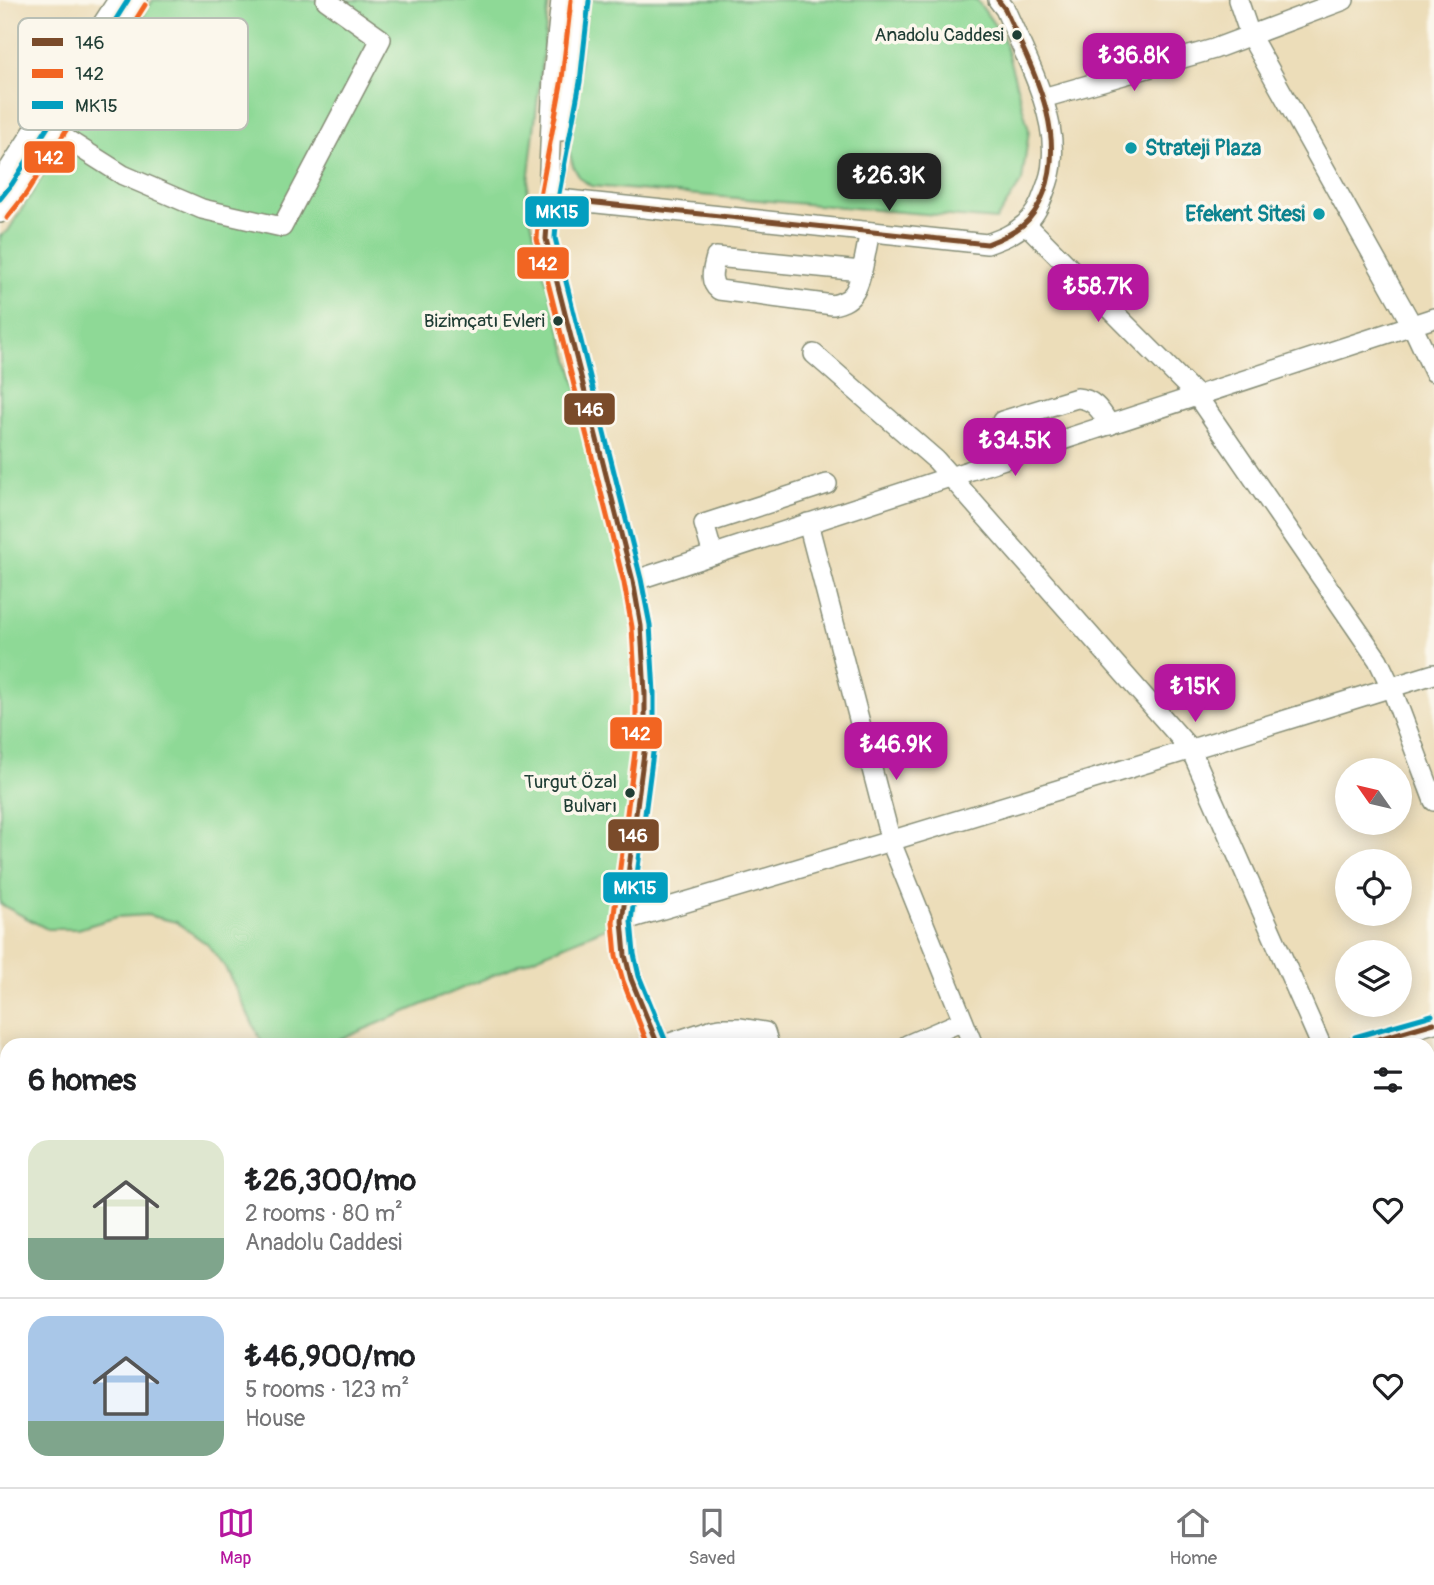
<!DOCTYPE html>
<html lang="en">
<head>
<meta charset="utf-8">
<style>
  :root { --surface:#fff; --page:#f6f6f6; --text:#202124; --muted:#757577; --line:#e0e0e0; --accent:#b5179e }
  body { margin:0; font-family:Pangolin,sans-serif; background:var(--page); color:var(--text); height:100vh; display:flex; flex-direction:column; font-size:26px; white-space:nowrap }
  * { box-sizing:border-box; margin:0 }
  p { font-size:23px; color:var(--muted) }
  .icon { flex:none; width:38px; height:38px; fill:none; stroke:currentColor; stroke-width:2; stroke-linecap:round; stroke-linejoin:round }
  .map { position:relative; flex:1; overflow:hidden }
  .side { position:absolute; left:0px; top:1038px; width:1435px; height:450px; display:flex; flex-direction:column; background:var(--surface); border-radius:21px 21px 0 0; box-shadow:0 4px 18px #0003 }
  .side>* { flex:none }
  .needle { width:46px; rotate:304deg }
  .fabs { position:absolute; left:1335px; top:758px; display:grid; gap:14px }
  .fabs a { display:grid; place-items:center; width:77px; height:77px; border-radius:50%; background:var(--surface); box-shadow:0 4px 18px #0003; font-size:35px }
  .price { position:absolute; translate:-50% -60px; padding:0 16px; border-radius:14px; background:var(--accent); color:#fff; font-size:23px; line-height:46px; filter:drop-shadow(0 2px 4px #0008) }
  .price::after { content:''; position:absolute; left:50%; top:42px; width:21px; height:16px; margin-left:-10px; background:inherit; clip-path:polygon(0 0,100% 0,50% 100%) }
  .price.current { background:#222; color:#fff }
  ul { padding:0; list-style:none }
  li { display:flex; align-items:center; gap:21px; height:175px; padding:0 28px }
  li+li { border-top:2px solid var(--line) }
  li span { display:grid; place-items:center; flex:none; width:196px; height:140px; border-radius:21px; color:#555 }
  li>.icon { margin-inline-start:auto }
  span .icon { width:84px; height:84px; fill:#fffc; stroke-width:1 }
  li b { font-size:30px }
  h2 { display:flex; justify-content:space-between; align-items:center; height:84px; padding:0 28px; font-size:30px }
  .menu { display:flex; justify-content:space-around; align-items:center; height:98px; border-top:2px solid var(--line); background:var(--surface); font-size:19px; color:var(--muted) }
  .menu a { display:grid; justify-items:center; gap:4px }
  .menu .current { color:var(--accent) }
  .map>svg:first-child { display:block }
</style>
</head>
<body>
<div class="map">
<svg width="1434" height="1487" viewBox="0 0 1434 1487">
  <rect width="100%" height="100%" fill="#fbf7ec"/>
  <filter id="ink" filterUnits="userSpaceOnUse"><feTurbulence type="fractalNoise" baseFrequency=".0143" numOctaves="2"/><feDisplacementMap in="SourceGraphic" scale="14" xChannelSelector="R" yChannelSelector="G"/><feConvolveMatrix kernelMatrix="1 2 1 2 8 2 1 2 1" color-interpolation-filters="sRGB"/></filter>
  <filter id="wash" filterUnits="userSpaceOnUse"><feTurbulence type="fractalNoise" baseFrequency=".00686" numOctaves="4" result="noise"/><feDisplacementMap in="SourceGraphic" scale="28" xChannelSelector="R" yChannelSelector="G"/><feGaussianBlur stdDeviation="1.57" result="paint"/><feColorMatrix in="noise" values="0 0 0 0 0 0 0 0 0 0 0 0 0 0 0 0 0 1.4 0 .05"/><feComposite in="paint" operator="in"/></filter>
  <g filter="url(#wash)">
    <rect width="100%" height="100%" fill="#ecddb9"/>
    <g fill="#8ed996" stroke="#568b65" stroke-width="2">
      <polygon points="153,0 549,0 526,200 542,265 633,581 645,694 622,921 327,1045 263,1045 225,967 207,944 176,922 147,915 117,917 78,929 47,929 0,904 0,236 8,231"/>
      <polygon points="588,0 977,0 1003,37 1029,130 1022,181 996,220 591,186 580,178 573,166 569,151 573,107"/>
    </g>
  </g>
  <g filter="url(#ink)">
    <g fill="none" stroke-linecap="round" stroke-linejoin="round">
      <defs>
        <g id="minor">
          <polyline points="561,0 553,76 546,239 633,581 641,626 645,694 645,745 622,921 625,955 631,979 658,1045"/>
          <polyline points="1238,0 1250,35 1412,325 1434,372"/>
          <polyline points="1043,98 1214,49 1344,0"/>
          <polyline points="561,131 571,80 580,0"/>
          <polyline points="55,132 123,175 202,209 282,227 381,39 326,0"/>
          <polyline points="0,183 118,0"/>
          <path d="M 549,198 L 987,244 C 1001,239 1014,234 1025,224 C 1035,216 1040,205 1044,193 C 1048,183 1052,172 1052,161 C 1057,113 1024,53 1005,9 L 998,0"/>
          <polyline points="0,213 19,189 138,0"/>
          <polyline points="1026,224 1197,396 1378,660 1391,687 1434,801"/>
          <path d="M 861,271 L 716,257 C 713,269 708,281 719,290 L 833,305 C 841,303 848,301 853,294 C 862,283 866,247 870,232"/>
          <polyline points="814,354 936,460 1191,750 1321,1045"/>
          <path d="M 1002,421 L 1077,398 C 1095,399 1101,412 1110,425"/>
          <polyline points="808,523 891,842 973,1045"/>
          <polyline points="713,555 704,524 827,484"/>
          <polyline points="633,581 1434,318"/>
          <path d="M 622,921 C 894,841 1164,758 1434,674"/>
          <polyline points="664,1045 710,1030 720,1028 741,1028 765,1032 769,1045"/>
          <polyline points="907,1045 963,1021"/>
          <polyline points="1357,1045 1434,1023"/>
          <polyline points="0,1262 7,1263"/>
          <polyline points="0,1427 7,1425"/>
        </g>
        <g id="major">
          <polyline points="1428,1318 1434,1317"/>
          <polyline points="1428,1351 1434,1350"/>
          <polyline points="817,1487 840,1480"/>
          <polyline points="940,1487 964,1480"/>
        </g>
      </defs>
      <use href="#minor" stroke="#868d76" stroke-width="22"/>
      <use href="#major" stroke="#868d76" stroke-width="27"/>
      <use href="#minor" stroke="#fff" stroke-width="19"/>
      <use href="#major" stroke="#eec469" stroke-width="24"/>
      <defs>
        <g id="bus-1">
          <polyline points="549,198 546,239 633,581 641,626 645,694 645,745 622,921 625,955 631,979 658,1045"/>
          <path d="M 549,198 L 987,244 C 1016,233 1033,223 1044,193 C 1068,129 1030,66 1005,9 L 998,0"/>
          <polyline points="1358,1045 1434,1023"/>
        </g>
        <g id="bus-2">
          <polyline points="571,0 562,79 540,196 537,239 624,583 632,627 636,694 636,744 613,922 616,956 623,981 648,1045"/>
          <polyline points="7,218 26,194 145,5"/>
        </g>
        <g id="bus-3">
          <polyline points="589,1 580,82 558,199 555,238 641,579 650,625 654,693 654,745 631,921 634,954 639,976 666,1042"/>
          <polyline points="0,199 12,184 128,0"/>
          <polyline points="1355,1037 1432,1015"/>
        </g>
      </defs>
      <use href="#bus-1" stroke="#fbf7ec" stroke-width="10"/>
      <use href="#bus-2" stroke="#fbf7ec" stroke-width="10"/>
      <use href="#bus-3" stroke="#fbf7ec" stroke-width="10"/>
      <use href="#bus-1" stroke="#7a4b2a" stroke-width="5"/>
      <use href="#bus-2" stroke="#f26522" stroke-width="5"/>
      <use href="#bus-3" stroke="#039ebf" stroke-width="5"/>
    </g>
  </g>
  <g fill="#1f3d34" stroke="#fbf7ec" stroke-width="2.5">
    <circle cx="1017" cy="35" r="6"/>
    <circle cx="558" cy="321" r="6"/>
    <circle cx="630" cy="793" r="6"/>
  </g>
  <g fill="#0f9aa8" stroke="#fbf7ec" stroke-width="2.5">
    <circle cx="1131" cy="148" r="7"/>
    <circle cx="1319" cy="214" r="7"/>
  </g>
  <g text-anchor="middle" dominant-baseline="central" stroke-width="7" stroke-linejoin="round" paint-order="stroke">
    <g font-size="19" fill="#1f3d34" stroke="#fbf7ec" text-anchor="end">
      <text x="1004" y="35">Anadolu Caddesi</text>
      <text x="545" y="321">Bizimçatı Evleri</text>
      <text x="617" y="782">Turgut Özal<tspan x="617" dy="24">Bulvarı</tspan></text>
    </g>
    <g font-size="21" font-weight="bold" fill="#0d838f" stroke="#fbf7ec" text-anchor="start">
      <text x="1145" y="148">Strateji Plaza</text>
      <text x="1305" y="214" text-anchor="end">Efekent Sitesi</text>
    </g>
  </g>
  <rect x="18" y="18" width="230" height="112" rx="10" fill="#fbf7ec" stroke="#b9bfb5" stroke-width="2"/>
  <rect x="32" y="38" width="31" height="8" fill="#7a4b2a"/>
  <rect x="32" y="69" width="31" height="9" fill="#f26522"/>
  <rect x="32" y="101" width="31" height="8" fill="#039ebf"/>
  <g font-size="19" fill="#1f3d34">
    <text x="75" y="49">146</text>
    <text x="75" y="80">142</text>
    <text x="75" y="112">MK15</text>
  </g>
  <g stroke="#fbf7ec" stroke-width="2.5">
    <rect x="23" y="140" width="53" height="34" rx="7" fill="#f26522"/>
    <rect x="524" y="195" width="66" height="33" rx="7" fill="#039ebf"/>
    <rect x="516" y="246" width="54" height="34" rx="7" fill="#f26522"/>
    <rect x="563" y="392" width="53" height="34" rx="7" fill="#7a4b2a"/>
    <rect x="609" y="716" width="54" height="34" rx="7" fill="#f26522"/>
    <rect x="607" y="818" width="53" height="34" rx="7" fill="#7a4b2a"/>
    <rect x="602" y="871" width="67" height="33" rx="7" fill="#039ebf"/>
  </g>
  <g font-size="19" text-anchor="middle" font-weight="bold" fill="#fff">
    <text x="49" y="164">142</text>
    <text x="557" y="218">MK15</text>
    <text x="543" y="270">142</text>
    <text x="589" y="416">146</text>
    <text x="636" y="740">142</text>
    <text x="633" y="842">146</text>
    <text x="635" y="894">MK15</text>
  </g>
</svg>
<div class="fabs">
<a><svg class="needle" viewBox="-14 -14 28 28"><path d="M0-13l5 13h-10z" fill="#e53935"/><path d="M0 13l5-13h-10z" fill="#757577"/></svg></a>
<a><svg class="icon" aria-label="locate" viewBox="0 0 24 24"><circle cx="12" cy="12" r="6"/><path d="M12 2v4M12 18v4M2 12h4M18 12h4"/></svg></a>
<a><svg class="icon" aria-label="layers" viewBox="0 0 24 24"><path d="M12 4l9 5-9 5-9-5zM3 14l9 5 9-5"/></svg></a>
</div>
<b class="price" style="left:1134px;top:93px">₺36.8K</b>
<b class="price current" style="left:889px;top:213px">₺26.3K</b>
<b class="price" style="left:1098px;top:324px">₺58.7K</b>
<b class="price" style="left:1015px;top:478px">₺34.5K</b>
<b class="price" style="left:1195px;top:724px">₺15K</b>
<b class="price" style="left:896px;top:782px">₺46.9K</b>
<section class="side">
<h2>6 homes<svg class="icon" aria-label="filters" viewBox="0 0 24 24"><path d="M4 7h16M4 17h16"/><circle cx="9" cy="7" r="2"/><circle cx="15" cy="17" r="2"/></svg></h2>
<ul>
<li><span style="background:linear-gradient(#dfe7d0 70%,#7fa58c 0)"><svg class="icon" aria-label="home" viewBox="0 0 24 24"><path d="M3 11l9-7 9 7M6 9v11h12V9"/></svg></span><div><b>₺26,300/mo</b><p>2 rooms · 80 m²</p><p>Anadolu Caddesi</p></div><svg class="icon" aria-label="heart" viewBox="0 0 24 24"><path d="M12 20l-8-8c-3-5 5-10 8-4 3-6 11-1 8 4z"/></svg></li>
<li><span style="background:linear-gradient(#a9c7e8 75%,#7fa58c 0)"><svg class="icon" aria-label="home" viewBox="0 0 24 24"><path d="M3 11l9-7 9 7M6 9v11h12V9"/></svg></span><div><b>₺46,900/mo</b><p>5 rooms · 123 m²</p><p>House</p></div><svg class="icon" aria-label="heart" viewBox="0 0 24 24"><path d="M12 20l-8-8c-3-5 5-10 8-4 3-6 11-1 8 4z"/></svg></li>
</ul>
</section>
</div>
<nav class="menu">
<a class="current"><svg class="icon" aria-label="map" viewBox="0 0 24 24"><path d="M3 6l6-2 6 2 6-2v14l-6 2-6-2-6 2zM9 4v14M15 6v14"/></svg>Map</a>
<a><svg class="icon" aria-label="saved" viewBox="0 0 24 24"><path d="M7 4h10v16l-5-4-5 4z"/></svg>Saved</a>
<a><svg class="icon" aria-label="home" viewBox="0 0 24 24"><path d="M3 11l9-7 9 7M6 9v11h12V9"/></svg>Home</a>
</nav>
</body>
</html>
